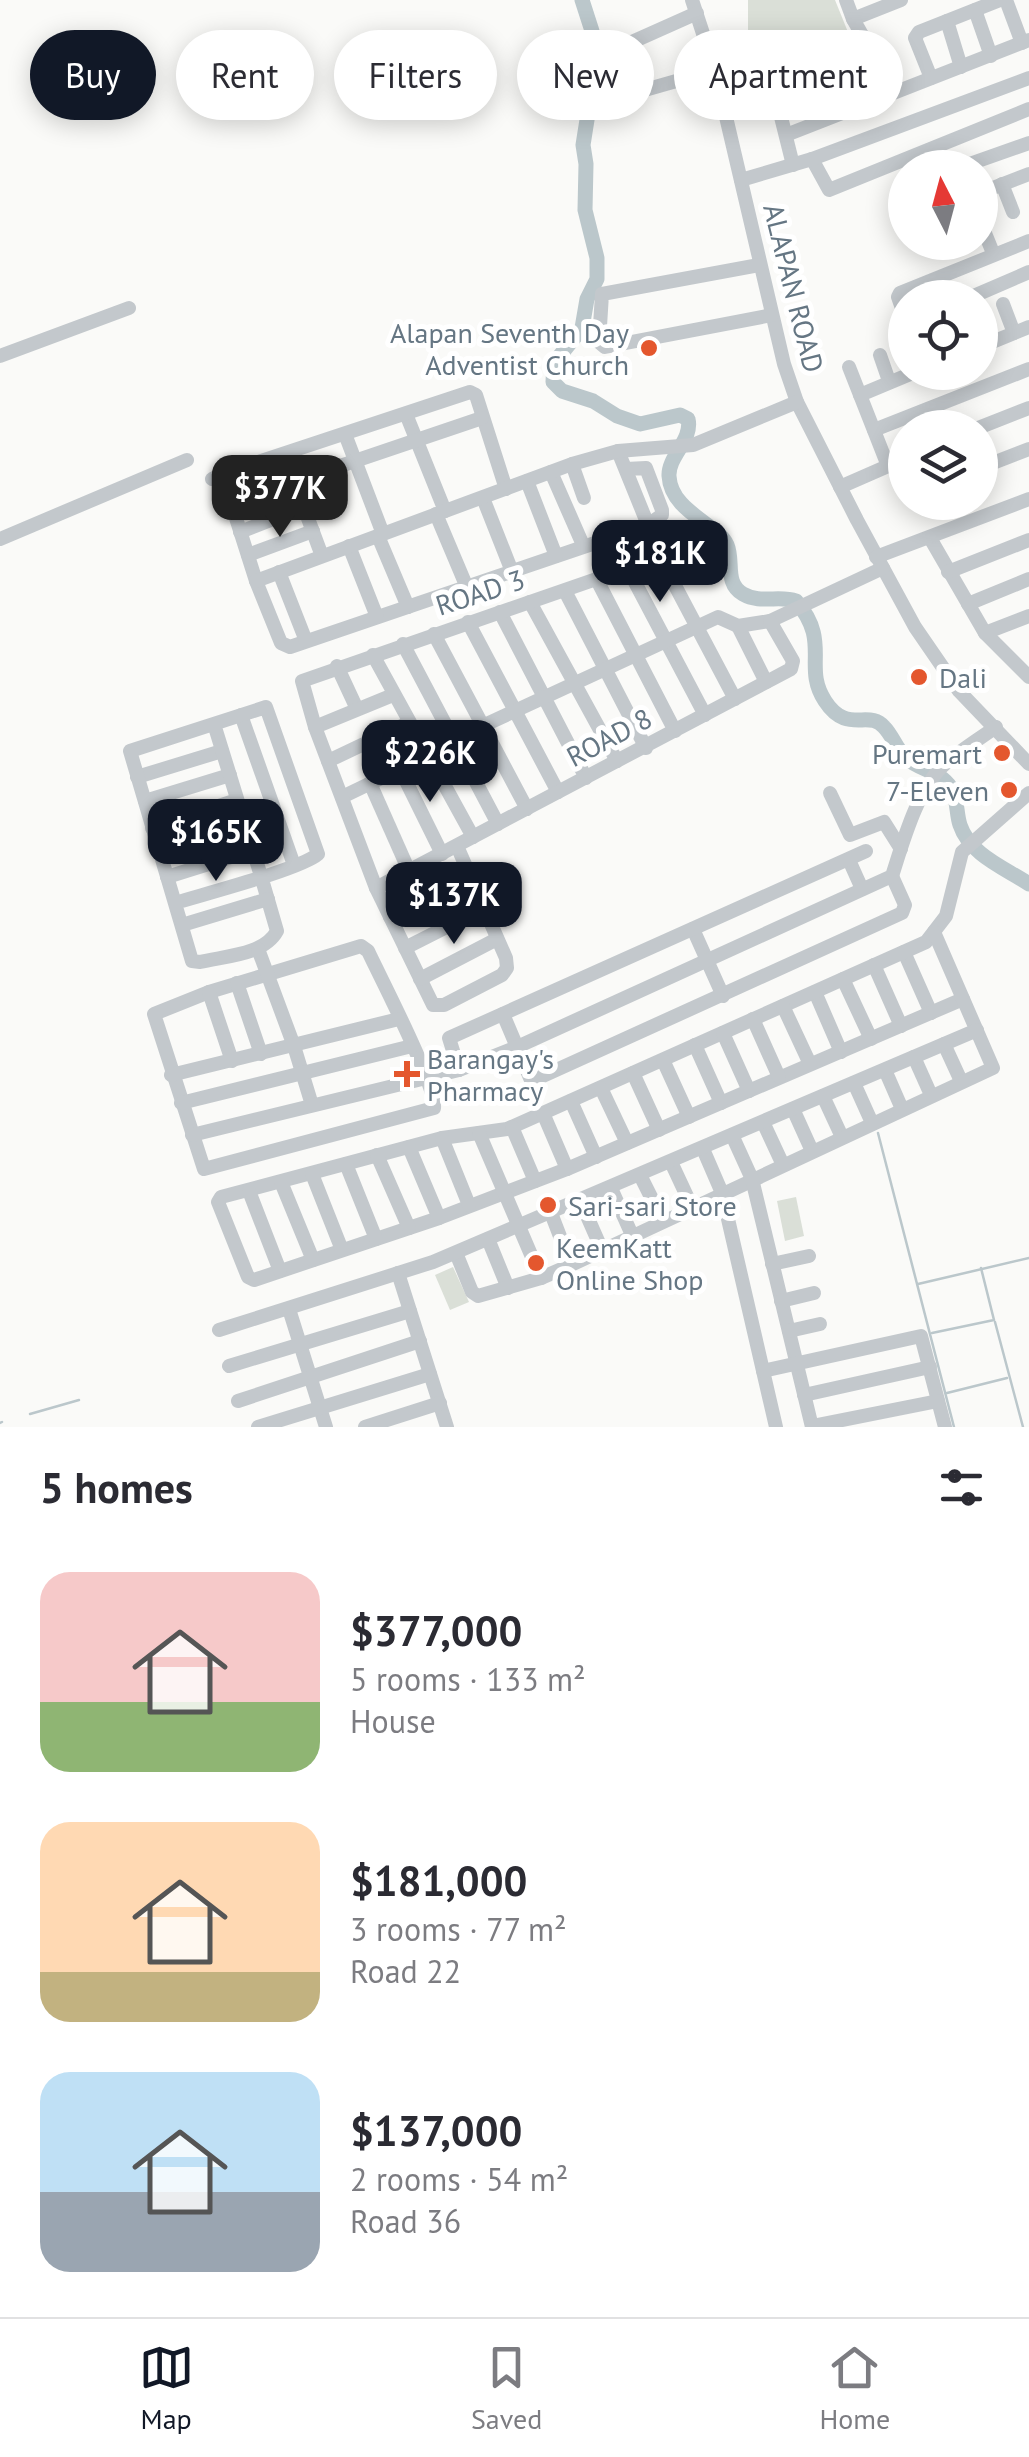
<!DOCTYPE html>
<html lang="en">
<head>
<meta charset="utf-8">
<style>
  :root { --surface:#fff; --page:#f7f7f7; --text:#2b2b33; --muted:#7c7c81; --line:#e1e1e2; --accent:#111827 }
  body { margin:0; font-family:"PT Sans",sans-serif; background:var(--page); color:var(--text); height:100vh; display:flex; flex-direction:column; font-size:38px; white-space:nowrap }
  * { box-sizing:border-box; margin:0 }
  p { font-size:32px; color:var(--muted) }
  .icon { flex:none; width:55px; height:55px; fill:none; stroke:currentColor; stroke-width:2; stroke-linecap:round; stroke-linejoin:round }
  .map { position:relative; height:1427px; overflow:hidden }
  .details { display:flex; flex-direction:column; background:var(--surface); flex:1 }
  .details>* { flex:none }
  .guide { position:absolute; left:30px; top:30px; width:970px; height:90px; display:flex; gap:20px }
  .needle { width:65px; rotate:354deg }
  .controls { position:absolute; left:888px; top:150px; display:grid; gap:20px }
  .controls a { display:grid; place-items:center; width:110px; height:110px; border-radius:50%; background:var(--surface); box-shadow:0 5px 25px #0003; font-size:50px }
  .price { position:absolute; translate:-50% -85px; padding:0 22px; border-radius:20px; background:var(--accent); color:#fff; font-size:32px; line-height:65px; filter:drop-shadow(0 2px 5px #0008) }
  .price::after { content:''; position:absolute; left:50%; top:60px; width:30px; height:22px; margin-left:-15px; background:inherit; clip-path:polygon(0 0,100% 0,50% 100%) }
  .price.active { background:#222; color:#fff }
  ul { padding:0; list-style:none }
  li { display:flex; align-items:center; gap:30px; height:250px; padding:0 40px }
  li span { display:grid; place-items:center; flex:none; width:280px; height:200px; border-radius:30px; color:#555 }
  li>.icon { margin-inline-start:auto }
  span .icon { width:120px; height:120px; fill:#fffc; stroke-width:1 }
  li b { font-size:42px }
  h2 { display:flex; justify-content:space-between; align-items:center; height:120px; padding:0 40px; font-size:42px }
  .tag { padding:0 35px; border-radius:45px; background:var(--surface); box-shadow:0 5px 25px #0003; font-size:35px; line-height:90px }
  .tag.active { background:var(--accent); color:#fff }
  .tab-bar { display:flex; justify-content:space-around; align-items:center; height:140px; border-top:2px solid var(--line); background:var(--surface); font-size:28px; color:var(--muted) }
  .tab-bar a { display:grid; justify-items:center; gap:5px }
  .tab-bar .active { color:var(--accent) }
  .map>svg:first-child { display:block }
</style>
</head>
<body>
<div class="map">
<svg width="1029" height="1427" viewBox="0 0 1029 1427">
  <rect width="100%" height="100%" fill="#fafaf8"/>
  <g fill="#dadfd7">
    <polygon points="748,0 835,0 852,42 756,74 748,35"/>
    <polygon points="796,1197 804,1236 785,1241 777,1201"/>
    <polygon points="453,1267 469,1302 450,1310 435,1275"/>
  </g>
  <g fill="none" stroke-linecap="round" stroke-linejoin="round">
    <g stroke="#bbc7cb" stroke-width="2.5">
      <polyline points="878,1133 954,1427"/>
      <polyline points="918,1284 1029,1258"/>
      <polyline points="995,1322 1023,1427"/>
      <polyline points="932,1333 994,1320 981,1268"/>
      <polyline points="947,1393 1007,1378"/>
      <polyline points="30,1414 79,1400"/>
      <polyline points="0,1423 2,1422"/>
    </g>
    <path stroke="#bbc7cb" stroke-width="15" d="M 582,0 L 592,31 L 593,82 L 583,145 L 586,164 L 585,210 L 597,258 L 597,279 L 587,299 L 582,328 L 554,363 L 553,382 L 562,391 L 593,401 L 617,416 L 640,424 L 680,415 L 688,419 C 693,440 668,456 669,476 C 671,512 718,524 727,545 C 734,561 724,583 743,594 C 760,604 780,595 796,601 C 832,643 802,666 825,701 C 847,735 869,709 884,727 C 893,736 896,749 906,758 C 920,770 940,771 951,788 C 958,799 956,813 960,825 C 970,855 1005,868 1029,884"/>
    <g stroke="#c3c8cc" stroke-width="14">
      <polyline points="692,0 715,70 784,364 797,402 857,520 915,627 959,691 1029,764"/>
      <polyline points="846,0 853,19 901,0"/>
      <polyline points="1006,0 1022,43"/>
      <polyline points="975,10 991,56"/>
      <polyline points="853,19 870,49 887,96"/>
      <polyline points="947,21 961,67"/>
      <polyline points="632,42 697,13"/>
      <polyline points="830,64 847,111"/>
      <polyline points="801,75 815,123"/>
      <polyline points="931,78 915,38 919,32 1000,0"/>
      <polyline points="613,99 715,70"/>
      <polyline points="786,135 1029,40"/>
      <polyline points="812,159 829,190 1029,109"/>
      <polyline points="793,165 773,85 870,49"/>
      <polyline points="961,167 1029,143"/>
      <polyline points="741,180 812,159 1029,78"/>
      <polyline points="1002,184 1013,212"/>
      <polyline points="980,193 1029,174"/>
      <polyline points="980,221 993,253"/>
      <polyline points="759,265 602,294 599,342 605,347 772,315"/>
      <polyline points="969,298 1029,272"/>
      <polyline points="1003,304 1014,333"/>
      <polyline points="905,317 898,297 900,293 1029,241"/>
      <polyline points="980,347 1029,327"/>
      <polyline points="880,355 889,381"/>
      <polyline points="0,356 129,308"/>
      <polyline points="849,367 888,466"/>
      <polyline points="860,395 915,372"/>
      <polyline points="406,414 445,511"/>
      <polyline points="978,428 1029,408"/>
      <polyline points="874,430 1029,369"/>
      <polyline points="345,434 383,534"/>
      <polyline points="284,454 322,556"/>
      <polyline points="572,464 584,498"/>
      <polyline points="980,468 1029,449"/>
      <polyline points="626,469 646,468 662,510 662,515 648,525"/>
      <polyline points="551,472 583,545"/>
      <polyline points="222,474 470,392 476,395 506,489"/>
      <polyline points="212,479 222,474 256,581 281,643 290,647 648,525 618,451"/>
      <polyline points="527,481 556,556"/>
      <polyline points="840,487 888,466 905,455"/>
      <polyline points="483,498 511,569"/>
      <polyline points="231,503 482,418"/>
      <polyline points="436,514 471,597"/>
      <polyline points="240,532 304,507"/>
      <polyline points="378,536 408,607"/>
      <polyline points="930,538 985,633 1029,677"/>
      <polyline points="0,539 187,460"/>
      <polyline points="349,546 377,617"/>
      <polyline points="248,555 313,531"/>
      <polyline points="876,557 1029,499"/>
      <polyline points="628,569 705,715"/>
      <polyline points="279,572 306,641"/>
      <polyline points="948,572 1029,540"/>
      <polyline points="597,580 675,731"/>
      <polyline points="256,581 572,464 618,451 693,445 797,402"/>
      <polyline points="565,591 646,748"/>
      <polyline points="530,602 617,761"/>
      <polyline points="968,604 1029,579"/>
      <polyline points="500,612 586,778"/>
      <polyline points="468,622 558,792"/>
      <polyline points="738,626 766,682"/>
      <polyline points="985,633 1029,616"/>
      <polyline points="434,634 527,809"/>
      <polyline points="403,644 498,824"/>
      <polyline points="373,655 473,837"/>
      <polyline points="337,666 357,709"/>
      <polyline points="241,715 294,865"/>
      <polyline points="315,727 393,695"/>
      <polyline points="328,761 408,723"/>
      <polyline points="400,769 442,854"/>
      <polyline points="137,777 222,751"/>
      <polyline points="370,783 409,871"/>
      <polyline points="830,793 850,835 884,822 901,849"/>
      <polyline points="342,797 400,769 426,752 718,617 738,626 770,621 883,568"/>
      <polyline points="145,801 230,775"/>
      <polyline points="152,828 237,800"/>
      <polyline points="457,846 506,958 507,968 502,975 444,1005 433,1005 376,888 315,727 302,681 657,558 662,561 735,699"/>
      <polyline points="159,852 245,824"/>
      <polyline points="849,860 862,889"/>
      <polyline points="167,877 253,850"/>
      <polyline points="376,888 791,669 793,661 770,621"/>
      <path d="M 175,903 C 204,894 301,869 318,854 L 266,707 L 130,751 L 192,961 L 200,962 C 225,956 264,955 277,931 L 261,876 L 214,724"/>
      <polyline points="390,917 470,875"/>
      <polyline points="182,925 268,899"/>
      <polyline points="693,929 723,996"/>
      <path d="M 361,946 L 368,951 C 381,979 437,1086 434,1108 L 204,1169 L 154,1014 L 209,992 Z"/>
      <polyline points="405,948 484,908"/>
      <polyline points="258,949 294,1046 312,1105"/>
      <polyline points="904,952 931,1013"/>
      <polyline points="874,965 901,1026"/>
      <polyline points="420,979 497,939"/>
      <polyline points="843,979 871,1039"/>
      <polyline points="237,983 261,1054"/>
      <polyline points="209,992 232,1061"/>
      <polyline points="815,992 841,1052"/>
      <polyline points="963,999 567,1169 439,1218 254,1280 248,1277 218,1202 221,1197 442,1138 507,1129 926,942 946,916 962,852 1029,793"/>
      <polyline points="783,1006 810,1064"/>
      <polyline points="503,1014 536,1092"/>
      <polyline points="753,1019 779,1077"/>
      <polyline points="723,1033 749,1091"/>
      <polyline points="944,1044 961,1081"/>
      <polyline points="695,1045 721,1103"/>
      <polyline points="914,1057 931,1095"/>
      <polyline points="663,1060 689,1117"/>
      <polyline points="459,1070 449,1038 866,851"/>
      <polyline points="885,1070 902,1109"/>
      <polyline points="633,1073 659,1130"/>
      <polyline points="171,1075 399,1019"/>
      <polyline points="532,1081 902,913 905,905 892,876"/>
      <polyline points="854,1083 872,1123"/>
      <polyline points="601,1088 627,1143"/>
      <polyline points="823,1096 842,1137"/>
      <polyline points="571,1101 596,1157"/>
      <polyline points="181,1103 412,1046"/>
      <polyline points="793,1109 812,1151"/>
      <polyline points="543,1113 567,1169"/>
      <polyline points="763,1122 783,1165"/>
      <polyline points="512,1127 535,1181"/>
      <polyline points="479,1133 541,1278 571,1265 993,1068 934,932"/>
      <path d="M 192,1135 L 459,1070 L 517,1047 L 892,876 C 903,842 918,787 945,764 C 961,750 979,739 996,727"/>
      <polyline points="732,1135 752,1179 812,1427"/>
      <polyline points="442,1138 469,1205"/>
      <polyline points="409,1147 439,1218"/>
      <polyline points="703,1149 722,1193 776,1427"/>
      <polyline points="377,1155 409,1228"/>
      <polyline points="671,1162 692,1207"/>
      <polyline points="346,1164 376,1239"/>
      <polyline points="312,1174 342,1250"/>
      <polyline points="640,1175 663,1221"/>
      <polyline points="281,1182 313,1260"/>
      <polyline points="611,1188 632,1235"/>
      <polyline points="249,1191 280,1271"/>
      <polyline points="580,1200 602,1250"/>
      <polyline points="551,1213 571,1265"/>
      <polyline points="488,1239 508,1288"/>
      <polyline points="456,1253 472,1292 478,1296 541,1278"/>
      <polyline points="772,1264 809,1256"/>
      <polyline points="398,1273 447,1427"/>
      <polyline points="781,1301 814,1293"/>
      <polyline points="289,1309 326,1427"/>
      <polyline points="219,1330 433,1262 977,1030"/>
      <polyline points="789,1331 820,1324"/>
      <polyline points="229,1366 410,1311"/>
      <polyline points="763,1371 921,1336 945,1427"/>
      <polyline points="804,1395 930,1367"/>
      <polyline points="238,1401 420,1341"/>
      <polyline points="812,1426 938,1401"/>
      <polyline points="258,1427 430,1374"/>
      <polyline points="365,1427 440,1403"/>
    </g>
  </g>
  <g fill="#e4572e" stroke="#fff" stroke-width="4">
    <circle cx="649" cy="348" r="10"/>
    <circle cx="919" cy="677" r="10"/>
    <circle cx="1002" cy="753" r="10"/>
    <circle cx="1009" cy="790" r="10"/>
    <path d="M402 1059h10v10h10v10h-10v10h-10v-10h-10v-10h10z"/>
    <circle cx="548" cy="1205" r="10"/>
    <circle cx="536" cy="1263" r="10"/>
  </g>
  <g text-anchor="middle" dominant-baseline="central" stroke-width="10" stroke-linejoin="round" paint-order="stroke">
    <g font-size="28" fill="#657683" stroke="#fff">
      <text transform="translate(794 288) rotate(76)">ALAPAN ROAD</text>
      <text transform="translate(480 592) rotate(-18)">ROAD 3</text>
      <text transform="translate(609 737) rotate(-28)">ROAD 8</text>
    </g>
    <g font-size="28" fill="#657683" stroke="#fff" text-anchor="start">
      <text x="629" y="332" text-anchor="end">Alapan Seventh Day<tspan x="629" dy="32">Adventist Church</tspan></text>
      <text x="939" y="677">Dali</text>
      <text x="982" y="753" text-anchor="end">Puremart</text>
      <text x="989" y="790" text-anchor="end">7-Eleven</text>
      <text x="427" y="1058">Barangay's<tspan x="427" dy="32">Pharmacy</tspan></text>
      <text x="568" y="1205">Sari-sari Store</text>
      <text x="556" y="1247">KeemKatt<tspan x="556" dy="32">Online Shop</tspan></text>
    </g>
  </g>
</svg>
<div class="controls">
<a><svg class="needle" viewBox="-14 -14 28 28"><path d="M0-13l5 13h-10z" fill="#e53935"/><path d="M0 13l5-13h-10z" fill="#7c7c81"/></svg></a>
<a><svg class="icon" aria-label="locate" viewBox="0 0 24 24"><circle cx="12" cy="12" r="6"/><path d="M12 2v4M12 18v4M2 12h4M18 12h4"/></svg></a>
<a><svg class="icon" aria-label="layers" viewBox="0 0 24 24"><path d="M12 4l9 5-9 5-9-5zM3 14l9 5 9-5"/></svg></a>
</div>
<b class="price active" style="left:280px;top:540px">$377K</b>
<b class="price" style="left:660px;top:605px">$181K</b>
<b class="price" style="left:430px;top:805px">$226K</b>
<b class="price" style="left:216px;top:884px">$165K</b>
<b class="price" style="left:454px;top:947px">$137K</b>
<div class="guide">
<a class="tag active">Buy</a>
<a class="tag">Rent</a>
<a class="tag">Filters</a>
<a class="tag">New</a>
<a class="tag">Apartment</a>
</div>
</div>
<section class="details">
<h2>5 homes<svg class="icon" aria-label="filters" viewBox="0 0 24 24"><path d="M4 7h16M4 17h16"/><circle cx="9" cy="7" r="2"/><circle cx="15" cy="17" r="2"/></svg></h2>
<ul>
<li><span style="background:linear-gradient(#f6c9c9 65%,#8fb573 0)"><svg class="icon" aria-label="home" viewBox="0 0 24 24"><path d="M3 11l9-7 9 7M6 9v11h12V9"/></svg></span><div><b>$377,000</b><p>5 rooms · 133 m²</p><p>House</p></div></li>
<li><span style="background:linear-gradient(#ffd9b3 75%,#c2b280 0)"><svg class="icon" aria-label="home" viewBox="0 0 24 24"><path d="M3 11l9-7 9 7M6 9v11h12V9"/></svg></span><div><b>$181,000</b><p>3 rooms · 77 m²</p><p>Road 22</p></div></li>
<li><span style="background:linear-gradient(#bfe0f5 60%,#9aa5b1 0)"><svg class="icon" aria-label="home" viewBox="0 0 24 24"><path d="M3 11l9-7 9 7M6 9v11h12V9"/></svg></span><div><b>$137,000</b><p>2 rooms · 54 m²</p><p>Road 36</p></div></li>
</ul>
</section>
<nav class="tab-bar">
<a class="active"><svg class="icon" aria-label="map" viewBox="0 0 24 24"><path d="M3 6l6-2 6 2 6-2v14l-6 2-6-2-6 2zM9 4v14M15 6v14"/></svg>Map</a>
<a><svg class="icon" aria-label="saved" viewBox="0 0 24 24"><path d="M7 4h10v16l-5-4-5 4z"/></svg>Saved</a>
<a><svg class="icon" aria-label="home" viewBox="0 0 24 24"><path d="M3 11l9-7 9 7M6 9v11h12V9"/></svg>Home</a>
</nav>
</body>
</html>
